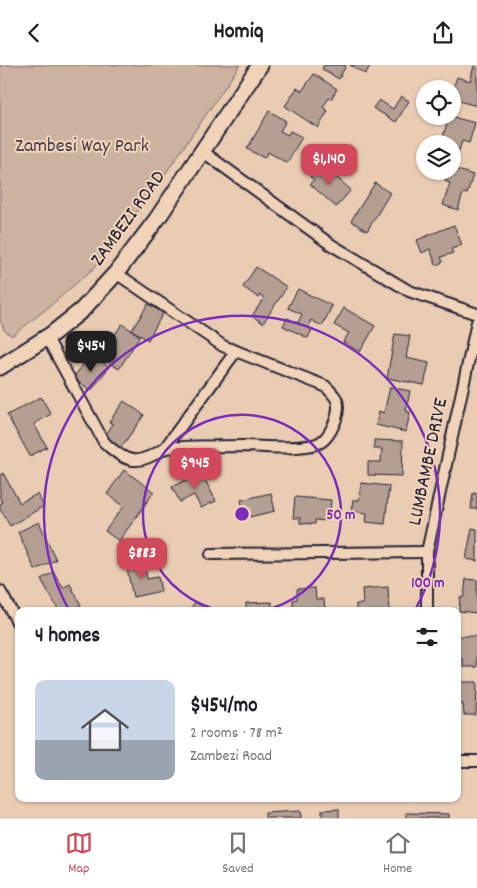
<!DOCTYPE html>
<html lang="en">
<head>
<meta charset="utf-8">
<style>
  :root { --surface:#fff; --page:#f2f2f2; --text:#202124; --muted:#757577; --line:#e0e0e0; --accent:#d1495b }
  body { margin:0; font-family:Dekko,sans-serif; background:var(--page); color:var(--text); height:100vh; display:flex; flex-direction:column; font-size:19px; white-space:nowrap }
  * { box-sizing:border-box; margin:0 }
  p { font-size:16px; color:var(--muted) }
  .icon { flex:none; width:28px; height:28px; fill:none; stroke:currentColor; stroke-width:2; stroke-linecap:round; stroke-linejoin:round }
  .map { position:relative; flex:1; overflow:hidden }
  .details { position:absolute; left:15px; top:542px; width:446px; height:195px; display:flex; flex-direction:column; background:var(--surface); border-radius:10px; box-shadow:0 1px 4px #0004 }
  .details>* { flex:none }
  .buttons { position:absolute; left:416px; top:15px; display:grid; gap:10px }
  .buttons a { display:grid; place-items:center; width:45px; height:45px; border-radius:50%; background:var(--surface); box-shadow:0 1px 4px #0004; font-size:25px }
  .price { position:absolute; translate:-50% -42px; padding:0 11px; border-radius:10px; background:var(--accent); color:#fff; font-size:16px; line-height:32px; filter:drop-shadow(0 1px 2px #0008) }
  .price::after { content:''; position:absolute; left:50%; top:30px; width:15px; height:11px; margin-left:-8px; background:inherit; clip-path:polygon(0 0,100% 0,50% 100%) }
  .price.active { background:#222; color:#fff }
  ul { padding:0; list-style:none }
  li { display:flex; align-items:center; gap:15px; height:125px; padding:0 20px }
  li span { display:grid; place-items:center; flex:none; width:140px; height:100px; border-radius:10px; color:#555 }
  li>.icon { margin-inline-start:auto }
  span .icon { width:60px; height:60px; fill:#fffc; stroke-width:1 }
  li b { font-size:21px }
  h2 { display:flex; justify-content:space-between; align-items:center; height:60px; padding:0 20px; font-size:21px }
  header { display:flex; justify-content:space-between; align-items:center; height:65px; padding:0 20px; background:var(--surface); font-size:22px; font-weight:700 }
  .menu { display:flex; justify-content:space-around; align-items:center; height:70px; border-top:1px solid var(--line); background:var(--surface); font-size:14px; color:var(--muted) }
  .menu a { display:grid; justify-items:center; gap:2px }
  .menu .active { color:var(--accent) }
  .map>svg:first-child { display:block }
</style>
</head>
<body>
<header><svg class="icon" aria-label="back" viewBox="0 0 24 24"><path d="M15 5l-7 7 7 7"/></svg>Homiq<svg class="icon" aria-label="share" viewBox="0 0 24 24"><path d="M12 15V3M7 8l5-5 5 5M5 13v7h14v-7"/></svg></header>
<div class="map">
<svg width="477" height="753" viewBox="0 0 477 753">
  <rect width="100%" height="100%" fill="#e9ccb2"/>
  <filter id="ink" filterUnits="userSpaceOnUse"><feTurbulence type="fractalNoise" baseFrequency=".02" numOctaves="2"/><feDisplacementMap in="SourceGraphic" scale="10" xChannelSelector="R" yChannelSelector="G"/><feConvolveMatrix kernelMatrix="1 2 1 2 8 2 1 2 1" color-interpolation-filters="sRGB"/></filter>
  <g filter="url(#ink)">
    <polygon fill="#cbb3a0" stroke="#766a6e" points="0,0 240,0 159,118 95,202 50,241 12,271 4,265 0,254"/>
    <g fill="#b59f92" stroke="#22223b">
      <polygon points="324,0 346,0 339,14 322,4"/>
      <polygon points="350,0 371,0 365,9"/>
      <polygon points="474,1 477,2 477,41 452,34 452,26 457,12 470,16"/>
      <polygon points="314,9 337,24 331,34 329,33 323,42 328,46 318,63 285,41 297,23 302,26"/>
      <polygon points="401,31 409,36 396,57 373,43 379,35 393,44"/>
      <polygon points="269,46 286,56 280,66 288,70 290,66 302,72 287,98 268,87 264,93 247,84"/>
      <polygon points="449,51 475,58 469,78 462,76 456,96 452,95 452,79 441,79"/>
      <polygon points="321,99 351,125 336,142 310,119 314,115 310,112"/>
      <polygon points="452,103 473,110 467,129 463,128 458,145 443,140 450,118 445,116 449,106 452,106"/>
      <polygon points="375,118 390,128 367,166 351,156"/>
      <polygon points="454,160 462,180 451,184 453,188 441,192 443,197 436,200 430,184 422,188 417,175"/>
      <polygon points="256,202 287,222 263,258 252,251 264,233 260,230 259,233 243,222"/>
      <polygon points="298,224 332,241 322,261 311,255 308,262 312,264 308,273 283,261 287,253 298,258 302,249 288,243"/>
      <polygon points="148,239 163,248 148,275 132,265"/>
      <polygon points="344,243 375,261 360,287 343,277 349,268 334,260"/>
      <polygon points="122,259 140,271 119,304 100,292"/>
      <polygon points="395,269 410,271 406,293 429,298 424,320 387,313"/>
      <polygon points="91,289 109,302 91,326 73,313"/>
      <polygon points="390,322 410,326 406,346 410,347 406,367 376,360 379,346 384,348"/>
      <polygon points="41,332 51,349 34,359 47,382 30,391 7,350"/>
      <polygon points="124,336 144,350 120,384 104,373 113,359 109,357"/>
      <polygon points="374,375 403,376 402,411 368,410 368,397 381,397 382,384 374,384"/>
      <polygon points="124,405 154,427 119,476 105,466 124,441 107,429"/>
      <polygon points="201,407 216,436 201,443 194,430 180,437 172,422"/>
      <polygon points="3,408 20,438 37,429 44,441 10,461 0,444 0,439 2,438 0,433 0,410"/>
      <polygon points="361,418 389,421 385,459 366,457 367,448 351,446 353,435 359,435"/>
      <polygon points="271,428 275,446 245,453 241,435"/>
      <polygon points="473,428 477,429 477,444 471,444"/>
      <polygon points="295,432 331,435 329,456 315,455 315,459 300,458 300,453 293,453"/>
      <polygon points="39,457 56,495 35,505 18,467"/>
      <polygon points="472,463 477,464 477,496 466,494"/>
      <polygon points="144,495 147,514 158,512 161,526 133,532 126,499"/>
      <polygon points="54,507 63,523 70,519 81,540 69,546 59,546 41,514"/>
      <polygon points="466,514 477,515 477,548 459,546 460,532 464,532"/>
      <polygon points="388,522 389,546 356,546 356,539 363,539 362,524"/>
      <polygon points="315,523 316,534 324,534 325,546 293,546 293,535 297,534 297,524"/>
      <polygon points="195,537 210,546 189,546"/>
      <polygon points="272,537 272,546 246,546 246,538"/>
      <polygon points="458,571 477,571 477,602 463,602 463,594 459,594"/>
      <polygon points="459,617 477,617 476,650 464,650 463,639 459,639"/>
      <polygon points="339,744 339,753 322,753 322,745"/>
      <polygon points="300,746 301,753 265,753 265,748"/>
      <polygon points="406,748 449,749 449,753 406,753"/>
    </g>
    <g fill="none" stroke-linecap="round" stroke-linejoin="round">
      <defs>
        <g id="minor">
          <polyline points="202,86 330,179 409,226 477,249"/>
          <path d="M 116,208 L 223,281 L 325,321 C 337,332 341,337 336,354 C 333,362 328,374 319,378 C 302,385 264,382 246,381 C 219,381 192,381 165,383"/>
          <path d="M 47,273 L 104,377 C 127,399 138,401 165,383 L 236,286"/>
          <polyline points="211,489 427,487"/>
          <polyline points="0,526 19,560"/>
          <polyline points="427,546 427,487 477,257"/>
          <polyline points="458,696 477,696"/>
        </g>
        <polyline id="secondary" points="0,302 52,269 82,245 116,208 157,154 260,0"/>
      </defs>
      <use href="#minor" stroke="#22223b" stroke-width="14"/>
      <use href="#secondary" stroke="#22223b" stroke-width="19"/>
      <use href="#minor" stroke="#f1d3b7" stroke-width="10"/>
      <use href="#secondary" stroke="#f1d3b7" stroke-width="15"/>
    </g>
  </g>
  <g fill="none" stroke="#7b2cbf" stroke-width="2.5">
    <path d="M223 546A99 99 0 1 1 261 546"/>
    <path d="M69 545A198 198 0 1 1 415 545"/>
  </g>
  <g text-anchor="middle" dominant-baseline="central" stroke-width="4" stroke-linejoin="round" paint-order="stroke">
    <g font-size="20" fill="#443f4f" stroke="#f1d3b7">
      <text x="82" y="82">Zambesi Way Park</text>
    </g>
    <g font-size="20" fill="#22223b" stroke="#f1d3b7">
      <text transform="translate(129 154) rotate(-54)">ZAMBEZI ROAD</text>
      <text transform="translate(429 397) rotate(-78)">LUMBAMBE DRIVE</text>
    </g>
  </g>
  <circle cx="242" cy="449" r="8" fill="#7b2cbf" stroke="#f1d3b7" stroke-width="2.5"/>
  <g font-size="15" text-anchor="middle" font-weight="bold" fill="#7b2cbf" stroke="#f1d3b7" stroke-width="4" stroke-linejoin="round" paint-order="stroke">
    <text x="341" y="454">50 m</text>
    <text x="428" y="522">100 m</text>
  </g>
</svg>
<div class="buttons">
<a><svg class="icon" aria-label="locate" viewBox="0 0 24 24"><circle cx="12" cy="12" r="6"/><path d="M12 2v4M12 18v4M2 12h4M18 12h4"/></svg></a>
<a><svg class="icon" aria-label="layers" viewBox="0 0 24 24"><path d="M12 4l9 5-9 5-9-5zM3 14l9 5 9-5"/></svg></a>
</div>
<b class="price" style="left:329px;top:121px">$1,140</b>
<b class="price active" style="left:91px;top:308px">$454</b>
<b class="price" style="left:195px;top:425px">$945</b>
<b class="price" style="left:142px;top:515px">$883</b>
<section class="details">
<h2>4 homes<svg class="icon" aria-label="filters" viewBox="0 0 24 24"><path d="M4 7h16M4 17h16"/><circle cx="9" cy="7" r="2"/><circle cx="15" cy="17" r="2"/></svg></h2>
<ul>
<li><span style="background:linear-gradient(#c9d6e8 60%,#9aa5b1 0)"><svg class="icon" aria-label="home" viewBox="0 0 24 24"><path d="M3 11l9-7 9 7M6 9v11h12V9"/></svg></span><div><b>$454/mo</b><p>2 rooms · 78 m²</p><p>Zambezi Road</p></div></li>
</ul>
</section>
</div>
<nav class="menu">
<a class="active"><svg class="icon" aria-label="map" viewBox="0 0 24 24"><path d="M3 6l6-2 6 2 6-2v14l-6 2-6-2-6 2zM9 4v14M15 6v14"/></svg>Map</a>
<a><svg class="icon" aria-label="saved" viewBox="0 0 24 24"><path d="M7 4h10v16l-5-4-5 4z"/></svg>Saved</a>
<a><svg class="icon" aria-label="home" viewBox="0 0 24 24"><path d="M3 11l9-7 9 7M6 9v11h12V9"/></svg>Home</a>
</nav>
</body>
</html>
